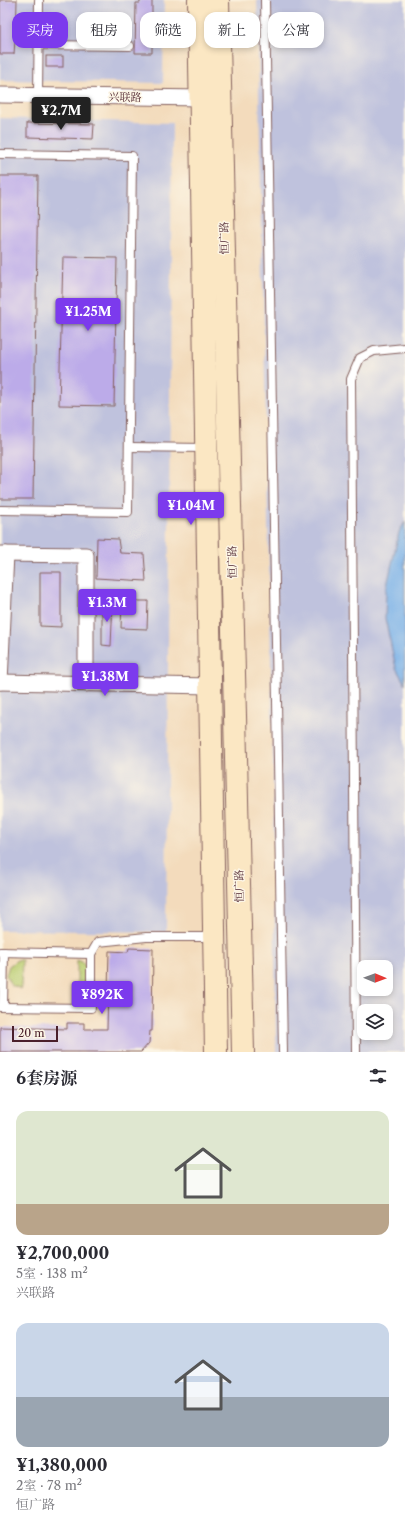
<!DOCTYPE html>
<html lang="zh">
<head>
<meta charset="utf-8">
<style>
  :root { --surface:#fff; --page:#f7f7f7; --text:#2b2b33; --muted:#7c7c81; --accent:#7c3aed }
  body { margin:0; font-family:"Libre Caslon Text","Noto Serif SC",serif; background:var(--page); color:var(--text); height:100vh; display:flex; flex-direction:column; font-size:15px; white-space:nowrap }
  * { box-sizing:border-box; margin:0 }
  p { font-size:13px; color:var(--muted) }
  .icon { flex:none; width:22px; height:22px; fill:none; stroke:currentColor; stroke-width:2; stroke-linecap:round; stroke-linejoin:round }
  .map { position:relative; height:1052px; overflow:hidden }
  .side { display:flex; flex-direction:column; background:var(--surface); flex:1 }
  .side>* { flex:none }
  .top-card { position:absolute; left:12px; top:12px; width:381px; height:36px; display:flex; gap:8px }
  .needle { width:26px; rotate:91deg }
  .fabs { position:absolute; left:357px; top:960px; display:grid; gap:8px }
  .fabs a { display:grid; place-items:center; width:36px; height:36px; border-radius:8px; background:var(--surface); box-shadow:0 2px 6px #0003; font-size:20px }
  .scale { position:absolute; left:12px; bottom:10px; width:46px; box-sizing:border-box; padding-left:4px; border:2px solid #4a1f2b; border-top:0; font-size:11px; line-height:14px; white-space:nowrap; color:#4a1f2b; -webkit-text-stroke:3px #fcf5e5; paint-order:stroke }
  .price { position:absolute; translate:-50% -34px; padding:0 9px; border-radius:4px; background:var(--accent); color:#fff; font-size:13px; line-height:26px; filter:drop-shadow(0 1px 2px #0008) }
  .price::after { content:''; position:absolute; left:50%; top:24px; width:12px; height:9px; margin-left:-6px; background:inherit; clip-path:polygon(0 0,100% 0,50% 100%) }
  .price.active { background:#222; color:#fff }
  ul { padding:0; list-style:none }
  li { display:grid; align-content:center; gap:8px; height:212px; padding:0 16px }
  li span { display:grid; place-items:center; height:124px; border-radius:12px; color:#555 }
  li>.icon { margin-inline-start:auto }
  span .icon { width:72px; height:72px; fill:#fffc; stroke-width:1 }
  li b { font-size:17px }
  h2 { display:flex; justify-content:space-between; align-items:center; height:48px; padding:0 16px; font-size:17px }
  .chip { padding:0 14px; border-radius:12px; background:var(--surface); box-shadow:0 2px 6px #0003; font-size:14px; line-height:36px }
  .chip.active { background:var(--accent); color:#fff }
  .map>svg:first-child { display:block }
</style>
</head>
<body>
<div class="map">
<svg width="405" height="1052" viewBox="0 0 405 1052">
  <rect width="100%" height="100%" fill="#fcf5e5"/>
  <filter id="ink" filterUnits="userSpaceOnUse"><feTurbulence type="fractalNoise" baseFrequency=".025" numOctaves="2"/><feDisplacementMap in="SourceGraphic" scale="8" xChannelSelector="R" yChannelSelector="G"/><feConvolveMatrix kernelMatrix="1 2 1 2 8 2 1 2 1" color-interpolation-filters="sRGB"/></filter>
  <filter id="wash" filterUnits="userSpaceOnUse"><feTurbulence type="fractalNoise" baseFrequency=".012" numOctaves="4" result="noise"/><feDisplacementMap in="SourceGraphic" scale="16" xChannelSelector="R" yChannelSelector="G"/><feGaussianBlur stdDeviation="0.9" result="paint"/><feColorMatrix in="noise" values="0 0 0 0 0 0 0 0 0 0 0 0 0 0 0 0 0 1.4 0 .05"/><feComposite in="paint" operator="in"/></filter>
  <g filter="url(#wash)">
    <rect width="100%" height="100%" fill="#f3dbbc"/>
    <g fill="#bfc2dd" fill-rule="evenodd">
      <polygon points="0,0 164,0 163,83 0,80"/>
      <path d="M 257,0 L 405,0 L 405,1052 L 276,1052 L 273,759 ZM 364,967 L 386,967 L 386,989 L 364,989 ZM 364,1011 L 386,1011 L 386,1033 L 364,1033 Z"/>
      <polygon points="0,118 172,123 166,932 0,930"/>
    </g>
    <g fill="#bacd71" stroke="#82764e">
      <polygon points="17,960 22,960 21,989 11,985 6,975 9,966"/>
      <path d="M 77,960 L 82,962 L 89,971 C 88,980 87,986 77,990 Z"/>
    </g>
    <polygon fill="#79b1e9" stroke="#62688a" points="405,522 405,684 396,668 385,618 386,590 399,532"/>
    <g id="blocks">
      <g fill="#bcabe9">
        <polygon points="0,0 17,0 16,40 15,40 14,54 0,54"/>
        <polygon points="140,0 152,0 152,53 135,53 136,3 140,3"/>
        <rect x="46" y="56" width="17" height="11"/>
        <polygon points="27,123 94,124 93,139 27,137"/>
        <polygon points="0,176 38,176 33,499 0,499"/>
        <polygon points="63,257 117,258 114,406 59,405"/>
        <polygon points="97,538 118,539 120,553 144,554 146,581 96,578"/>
        <polygon points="40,572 61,572 61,627 40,626"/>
        <polygon points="102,601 113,601 111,646 102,645"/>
        <polygon points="122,601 148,601 147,629 121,628"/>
        <polygon points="129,948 153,949 152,1031 150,1031 149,1043 141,1052 0,1052 0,1027 67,1029 67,1023 84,1023 84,1029 107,1029 109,951 128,952"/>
      </g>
    </g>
  </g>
  <g filter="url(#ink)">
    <use href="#blocks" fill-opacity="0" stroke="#85615e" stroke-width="1"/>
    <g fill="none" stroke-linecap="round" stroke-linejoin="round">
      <defs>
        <g id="lane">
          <polyline points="265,0 283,1052"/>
          <polyline points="38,45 130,46"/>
          <polyline points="38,96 39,0"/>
          <polyline points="0,154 132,156 128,512 0,510"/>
          <polyline points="129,447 206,448"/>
          <polyline points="0,952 91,954"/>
          <polyline points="0,1007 91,1008 91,954 98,942 146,937 213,937"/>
          <polyline points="3,1007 4,952"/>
          <polyline points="356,1052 351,379 360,358 374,351 405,348"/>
        </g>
        <g id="street">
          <polyline points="0,95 202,98"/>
          <polyline points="0,554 86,555 86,684"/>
          <polyline points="0,682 211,686"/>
          <polyline points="0,682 6,554"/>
        </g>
        <g id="secondary">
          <polyline points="199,0 216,1052"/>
          <polyline points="218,0 243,1052"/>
        </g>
      </defs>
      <use href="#lane" stroke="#85615e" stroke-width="10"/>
      <use href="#street" stroke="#85615e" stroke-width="17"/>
      <use href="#secondary" stroke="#85615e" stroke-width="24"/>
      <use href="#lane" stroke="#fff" stroke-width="8"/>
      <use href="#street" stroke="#fff" stroke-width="15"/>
      <use href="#secondary" stroke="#fbe7c3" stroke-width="22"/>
    </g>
  </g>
  <g text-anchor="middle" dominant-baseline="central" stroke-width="3" stroke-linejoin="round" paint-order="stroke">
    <g font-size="11" fill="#4a1f2b" stroke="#fcf5e5">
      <text transform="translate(125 97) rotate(1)">兴联路</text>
      <text transform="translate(224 238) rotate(-91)">恒广路</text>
      <text transform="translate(232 562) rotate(-91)">恒广路</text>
      <text transform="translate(239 886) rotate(-91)">恒广路</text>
    </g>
  </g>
</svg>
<div class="fabs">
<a><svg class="needle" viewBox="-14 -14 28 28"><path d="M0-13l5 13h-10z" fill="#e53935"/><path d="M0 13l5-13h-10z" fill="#7c7c81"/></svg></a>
<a><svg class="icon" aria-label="layers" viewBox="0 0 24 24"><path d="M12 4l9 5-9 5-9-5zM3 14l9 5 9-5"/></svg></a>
</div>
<div class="scale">20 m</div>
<b class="price active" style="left:61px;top:131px">¥2.7M</b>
<b class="price" style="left:88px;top:332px">¥1.25M</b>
<b class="price" style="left:191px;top:526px">¥1.04M</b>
<b class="price" style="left:107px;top:623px">¥1.3M</b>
<b class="price" style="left:105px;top:697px">¥1.38M</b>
<b class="price" style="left:102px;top:1015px">¥892K</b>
<div class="top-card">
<a class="chip active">买房</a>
<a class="chip">租房</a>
<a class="chip">筛选</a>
<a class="chip">新上</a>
<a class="chip">公寓</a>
</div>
</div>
<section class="side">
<h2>6套房源<svg class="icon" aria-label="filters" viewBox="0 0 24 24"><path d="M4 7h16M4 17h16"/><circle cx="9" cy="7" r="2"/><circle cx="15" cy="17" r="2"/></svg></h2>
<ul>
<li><span style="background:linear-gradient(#dfe7d0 75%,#b9a48a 0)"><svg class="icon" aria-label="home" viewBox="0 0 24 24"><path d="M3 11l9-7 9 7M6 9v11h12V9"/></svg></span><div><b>¥2,700,000</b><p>5室 · 138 m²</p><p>兴联路</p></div></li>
<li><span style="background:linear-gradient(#c9d6e8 60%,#9aa5b1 0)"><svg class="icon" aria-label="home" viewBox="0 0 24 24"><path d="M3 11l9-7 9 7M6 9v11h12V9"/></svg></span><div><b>¥1,380,000</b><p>2室 · 78 m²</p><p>恒广路</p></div></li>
</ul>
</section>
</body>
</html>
